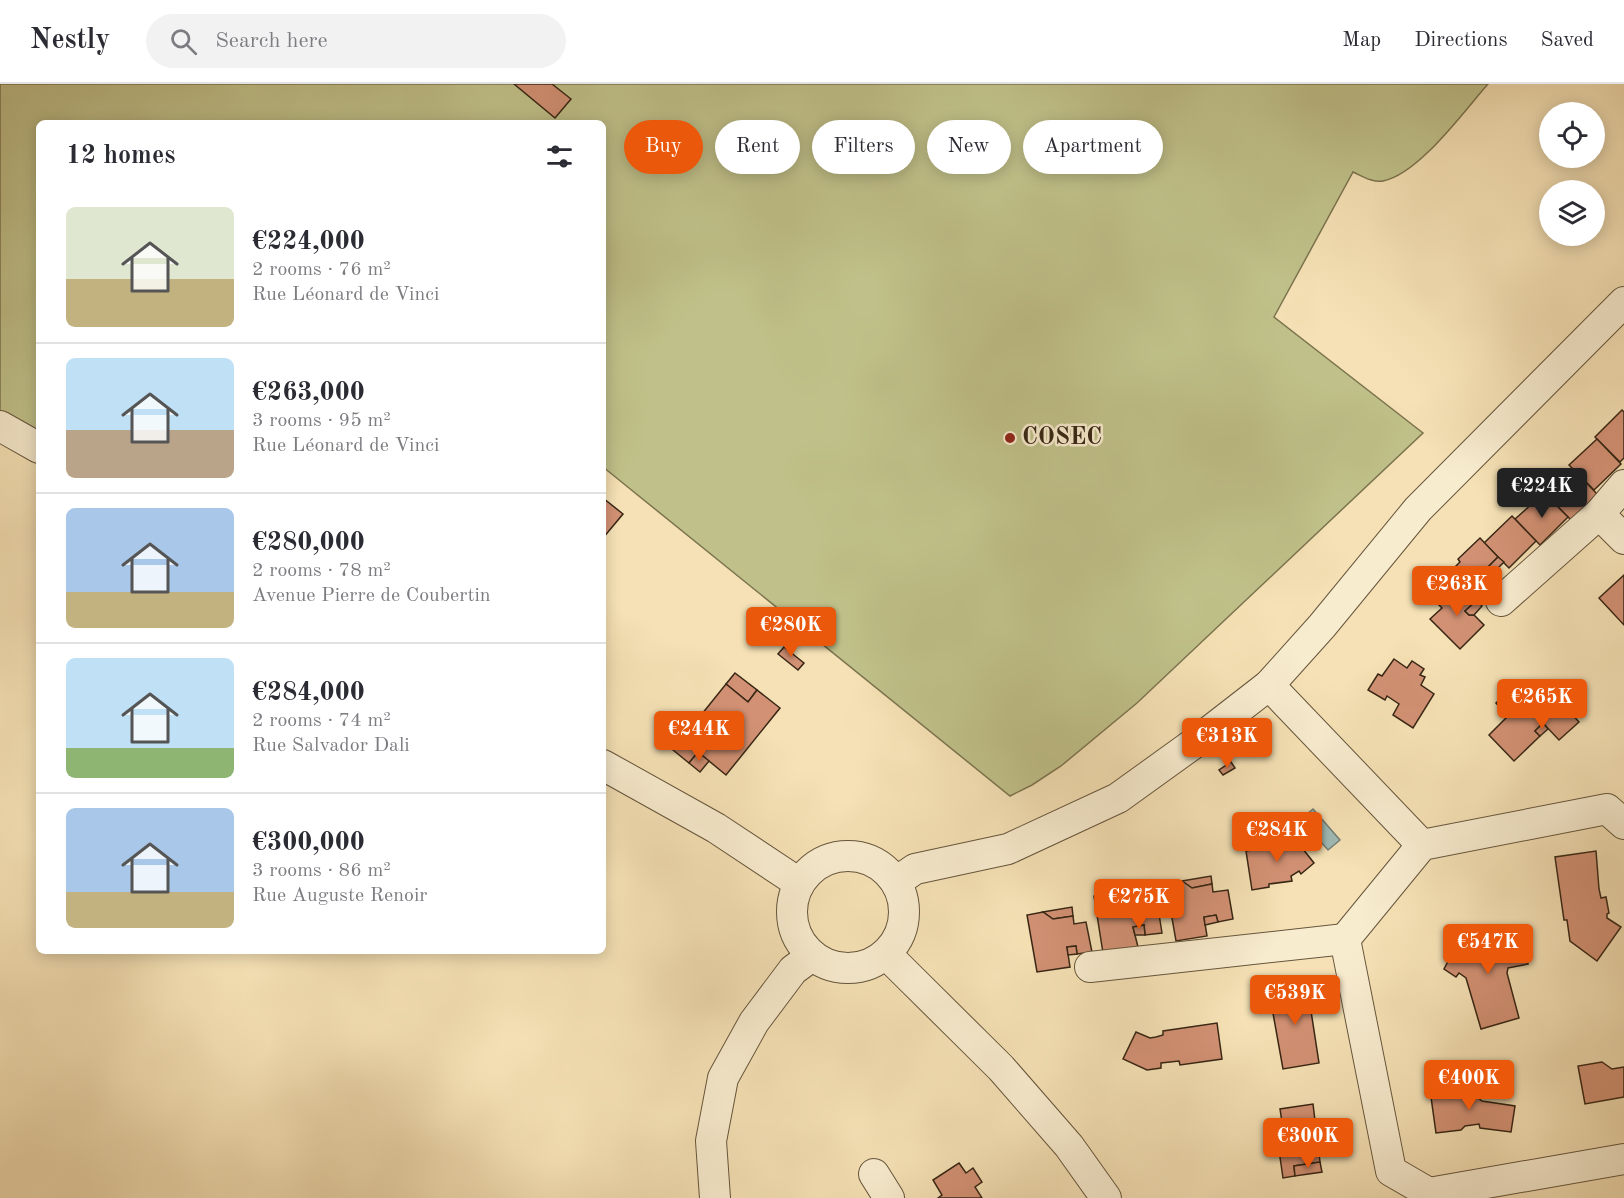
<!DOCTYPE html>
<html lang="en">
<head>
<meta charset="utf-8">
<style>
  :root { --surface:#fff; --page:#f2f2f3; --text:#2b2b33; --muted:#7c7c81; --line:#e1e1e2; --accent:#ea580c }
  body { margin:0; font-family:"Old Standard TT",serif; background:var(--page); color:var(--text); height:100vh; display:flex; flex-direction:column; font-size:22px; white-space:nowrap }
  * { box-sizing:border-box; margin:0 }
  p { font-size:20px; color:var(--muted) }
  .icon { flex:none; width:33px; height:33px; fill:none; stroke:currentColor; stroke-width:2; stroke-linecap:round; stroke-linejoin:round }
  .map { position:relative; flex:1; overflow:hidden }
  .details { position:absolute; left:36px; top:36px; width:570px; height:834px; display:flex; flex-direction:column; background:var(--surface); border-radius:9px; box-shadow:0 3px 15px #0003 }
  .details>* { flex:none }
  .top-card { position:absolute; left:624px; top:36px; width:570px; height:54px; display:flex; gap:12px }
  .buttons { position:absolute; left:1539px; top:18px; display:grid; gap:12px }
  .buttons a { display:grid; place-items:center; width:66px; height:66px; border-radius:50%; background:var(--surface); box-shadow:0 3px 15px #0003; font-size:30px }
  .price { position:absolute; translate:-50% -51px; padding:0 14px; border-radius:6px; background:var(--accent); color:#fff; font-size:20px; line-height:39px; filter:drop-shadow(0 2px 3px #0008) }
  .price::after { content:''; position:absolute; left:50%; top:36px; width:18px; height:14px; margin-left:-9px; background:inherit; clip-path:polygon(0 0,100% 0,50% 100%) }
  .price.current { background:#222; color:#fff }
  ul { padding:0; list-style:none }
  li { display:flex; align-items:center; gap:18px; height:150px; padding:0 30px }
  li+li { border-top:2px solid var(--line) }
  li span { display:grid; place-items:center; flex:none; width:168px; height:120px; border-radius:9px; color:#555 }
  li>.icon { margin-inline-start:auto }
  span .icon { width:72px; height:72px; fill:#fffc; stroke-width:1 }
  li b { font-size:26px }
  h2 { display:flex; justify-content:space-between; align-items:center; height:72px; padding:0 30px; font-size:26px }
  .chip { padding:0 21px; border-radius:27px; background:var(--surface); box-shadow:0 3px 15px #0003; font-size:21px; line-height:54px }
  .chip.current { background:var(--accent); color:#fff }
  header { display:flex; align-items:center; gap:36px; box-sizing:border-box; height:84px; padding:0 30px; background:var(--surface); border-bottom:2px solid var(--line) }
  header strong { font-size:28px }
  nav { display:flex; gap:33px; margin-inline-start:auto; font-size:21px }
  .search { width:420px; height:54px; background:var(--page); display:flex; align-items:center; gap:15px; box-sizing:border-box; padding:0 21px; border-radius:33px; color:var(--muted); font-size:22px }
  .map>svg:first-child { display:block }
</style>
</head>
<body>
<header>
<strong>Nestly</strong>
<div class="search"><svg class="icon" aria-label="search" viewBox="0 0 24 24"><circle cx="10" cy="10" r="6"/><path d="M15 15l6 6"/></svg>Search here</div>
<nav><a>Map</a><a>Directions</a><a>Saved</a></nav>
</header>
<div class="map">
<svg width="1624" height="1114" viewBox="0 0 1624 1114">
  <rect width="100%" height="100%" fill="#f5e1b5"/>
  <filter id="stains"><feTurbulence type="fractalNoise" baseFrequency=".00333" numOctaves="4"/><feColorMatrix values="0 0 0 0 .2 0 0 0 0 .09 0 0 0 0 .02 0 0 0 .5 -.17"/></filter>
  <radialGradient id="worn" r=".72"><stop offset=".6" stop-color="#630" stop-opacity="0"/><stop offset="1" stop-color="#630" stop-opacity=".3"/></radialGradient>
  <path fill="#c0c18a" stroke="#7c744f" stroke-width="1.5" d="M 0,0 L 1488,0 C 1464,27 1419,90 1383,97 C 1373,99 1362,92 1353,88 L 1274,233 L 1423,349 L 1137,619 L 1061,682 L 1032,701 L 1010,712 L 603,383 L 603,39 L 39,39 L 39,348 L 0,328 Z"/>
  <polygon fill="#a0bbb7" stroke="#767f76" stroke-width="1.5" points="1313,725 1340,756 1328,766 1301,735"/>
  <g fill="#d29174" stroke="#372614" stroke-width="1.5">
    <polygon points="514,0 552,0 571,15 555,34"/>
    <polygon points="1622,326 1624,328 1624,374 1620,378 1595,353"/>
    <polygon points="1597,355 1621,380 1594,406 1569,381"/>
    <polygon points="1574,386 1598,411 1573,438 1547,412"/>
    <polygon points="1544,409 1568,433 1540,461 1515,435"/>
    <polygon points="603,414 623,430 603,454"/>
    <polygon points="1512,432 1536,457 1509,484 1484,459"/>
    <polygon points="1480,454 1498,473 1487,484 1490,487 1495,487 1503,497 1479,519 1449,489 1460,478 1458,475"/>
    <polygon points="1498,473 1504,478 1495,487 1490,487 1487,484"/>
    <polygon points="1624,491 1624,541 1599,514"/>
    <polygon points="1459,499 1477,516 1465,527 1469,531 1474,531 1484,541 1460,565 1430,535 1442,524 1438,520"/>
    <polygon points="1477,516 1482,522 1474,531 1469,531 1465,527"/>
    <polygon points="784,563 804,579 798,586 778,570"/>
    <polygon points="1394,575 1407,584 1412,577 1424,585 1420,591 1425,593 1421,601 1434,610 1413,644 1393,631 1399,620 1387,612 1385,616 1368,606 1378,590 1382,592"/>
    <polygon points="735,589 757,606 748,618 726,600"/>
    <polygon points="726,600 748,618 757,606 780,624 726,691 698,668 689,679 673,666"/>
    <polygon points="1516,600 1534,619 1549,605 1579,638 1559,656 1543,639 1535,647 1540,652 1514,677 1489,651 1508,632 1496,619"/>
    <polygon points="1543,639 1548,645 1540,652 1535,647"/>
    <polygon points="698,668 709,677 700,688 689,679"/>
    <polygon points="1231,678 1235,684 1223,691 1219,686"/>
    <polygon points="1291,750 1314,779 1301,790 1299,787 1291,792 1292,797 1269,800 1269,803 1252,806 1246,767 1277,761"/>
    <polygon points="1596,767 1599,805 1601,814 1606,813 1609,829 1607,830 1607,834 1621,843 1597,877 1570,857 1567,836 1564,836 1555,773"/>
    <polygon points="1211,792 1212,800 1192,804 1182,797"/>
    <polygon points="1182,797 1192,804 1212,800 1213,808 1228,806 1233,835 1218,838 1216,831 1204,833 1207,852 1176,857 1166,800"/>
    <polygon points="1154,799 1162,849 1145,851 1144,841 1133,843 1138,863 1103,869 1094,812 1111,809 1120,816 1141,812 1139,801"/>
    <polygon points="1140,804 1141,812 1120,816 1111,809"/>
    <polygon points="1072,823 1073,832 1053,835 1043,828"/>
    <polygon points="1043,828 1053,835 1073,832 1074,840 1086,838 1092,868 1077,870 1076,862 1067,863 1070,883 1037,888 1027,831"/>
    <polygon points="1216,831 1218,838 1205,841 1204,833"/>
    <polygon points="1144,841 1145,851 1135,851 1133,843"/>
    <polygon points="1520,848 1523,859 1513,862 1510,851"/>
    <polygon points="1473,849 1477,851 1482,850 1490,856 1510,851 1513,862 1523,859 1528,880 1508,884 1507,889 1519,934 1481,945 1466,894 1459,889 1456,893 1444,885 1453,868 1452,864 1456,857 1461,855 1463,851"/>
    <polygon points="1076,862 1077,870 1068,871 1067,863"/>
    <polygon points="1310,901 1313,926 1311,927 1319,979 1283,985 1269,907"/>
    <polygon points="1217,939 1222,975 1180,981 1179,977 1161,979 1161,984 1147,986 1123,975 1136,948 1150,954 1156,953 1163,951 1163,947"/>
    <polygon points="1602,978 1612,985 1624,983 1624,1013 1585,1020 1578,982"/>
    <polygon points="1454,994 1482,1017 1515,1022 1511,1048 1480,1044 1479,1040 1465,1042 1461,1046 1436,1049 1431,1013 1442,1011"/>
    <polygon points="1313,1020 1320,1078 1294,1082 1295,1092 1283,1094 1276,1046 1283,1045 1280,1025"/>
    <polygon points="1320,1078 1322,1088 1295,1092 1294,1082"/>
    <polygon points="959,1079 966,1089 973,1084 982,1098 975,1103 982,1114 938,1114 942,1111 933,1096"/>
  </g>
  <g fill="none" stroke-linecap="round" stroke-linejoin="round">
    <defs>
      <g id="minor">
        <polyline points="0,342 39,364"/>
        <polyline points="1599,430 1624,455"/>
        <polyline points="1501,517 1599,430 1624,401"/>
        <polyline points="1269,601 1422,761"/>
        <polyline points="603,681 716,744 799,799"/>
        <polyline points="1624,740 1607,725 1422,761 1345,855 1391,1087 1429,1109 1624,1075"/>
        <circle cx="848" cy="828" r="56"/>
        <polyline points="896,798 915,785 1008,765 1118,714 1193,660 1269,601 1322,542 1418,425 1624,218"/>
        <polyline points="886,870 1001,984 1069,1062 1106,1114"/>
        <polyline points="1090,883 1345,855"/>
        <polyline points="874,1090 889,1114"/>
        <polyline points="715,1114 711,1057 723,994 754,938 793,886 812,872"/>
      </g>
    </defs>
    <use href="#minor" stroke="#66553c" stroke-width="32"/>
    <use href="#minor" stroke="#f8eccf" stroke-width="30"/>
  </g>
  <circle fill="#8f2418" stroke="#f8eccf" stroke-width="2" cx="1010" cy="354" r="6"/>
  <g text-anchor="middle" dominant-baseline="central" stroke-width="5" stroke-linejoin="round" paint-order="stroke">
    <g font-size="24" font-weight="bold" fill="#372614" stroke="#f8eccf" text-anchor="start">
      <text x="1022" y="354">COSEC</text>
    </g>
  </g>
  <rect width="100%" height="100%" filter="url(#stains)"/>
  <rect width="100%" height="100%" fill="url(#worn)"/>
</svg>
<div class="buttons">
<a><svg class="icon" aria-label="locate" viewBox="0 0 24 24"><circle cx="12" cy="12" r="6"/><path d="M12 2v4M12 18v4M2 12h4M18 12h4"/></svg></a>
<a><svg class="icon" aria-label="layers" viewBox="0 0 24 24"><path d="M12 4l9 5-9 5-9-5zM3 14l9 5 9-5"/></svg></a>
</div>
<b class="price current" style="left:1542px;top:435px">€224K</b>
<b class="price" style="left:1457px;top:533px">€263K</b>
<b class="price" style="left:791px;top:574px">€280K</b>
<b class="price" style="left:1542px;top:646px">€265K</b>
<b class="price" style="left:699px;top:678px">€244K</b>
<b class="price" style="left:1227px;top:685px">€313K</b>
<b class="price" style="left:1277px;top:779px">€284K</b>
<b class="price" style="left:1139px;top:846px">€275K</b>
<b class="price" style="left:1488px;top:891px">€547K</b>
<b class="price" style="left:1295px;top:942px">€539K</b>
<b class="price" style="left:1469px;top:1027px">€400K</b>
<b class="price" style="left:1308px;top:1085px">€300K</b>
<div class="top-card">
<a class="chip current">Buy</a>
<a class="chip">Rent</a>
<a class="chip">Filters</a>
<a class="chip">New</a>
<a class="chip">Apartment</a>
</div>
<section class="details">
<h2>12 homes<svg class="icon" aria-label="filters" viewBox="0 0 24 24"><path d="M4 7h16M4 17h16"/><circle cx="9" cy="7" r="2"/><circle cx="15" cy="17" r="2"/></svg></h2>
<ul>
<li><span style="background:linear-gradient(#dfe7d0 60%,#c2b280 0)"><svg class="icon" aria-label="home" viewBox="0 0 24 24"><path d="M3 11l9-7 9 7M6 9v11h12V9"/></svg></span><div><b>€224,000</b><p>2 rooms · 76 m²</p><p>Rue Léonard de Vinci</p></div></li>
<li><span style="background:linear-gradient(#bfe0f5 60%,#b9a48a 0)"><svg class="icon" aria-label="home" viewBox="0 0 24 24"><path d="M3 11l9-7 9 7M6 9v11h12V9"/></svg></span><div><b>€263,000</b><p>3 rooms · 95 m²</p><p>Rue Léonard de Vinci</p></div></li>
<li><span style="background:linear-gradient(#a9c7e8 70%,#c2b280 0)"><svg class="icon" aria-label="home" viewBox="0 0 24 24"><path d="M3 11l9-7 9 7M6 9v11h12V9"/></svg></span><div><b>€280,000</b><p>2 rooms · 78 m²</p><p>Avenue Pierre de Coubertin</p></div></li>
<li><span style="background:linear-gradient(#bfe0f5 75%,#8fb573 0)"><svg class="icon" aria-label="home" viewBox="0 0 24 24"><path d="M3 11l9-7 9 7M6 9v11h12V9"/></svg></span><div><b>€284,000</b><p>2 rooms · 74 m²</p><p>Rue Salvador Dali</p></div></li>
<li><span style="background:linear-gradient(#a9c7e8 70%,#c2b280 0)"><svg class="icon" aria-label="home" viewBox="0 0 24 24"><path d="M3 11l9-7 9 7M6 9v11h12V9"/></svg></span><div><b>€300,000</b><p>3 rooms · 86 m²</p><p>Rue Auguste Renoir</p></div></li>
</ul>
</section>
</div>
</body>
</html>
